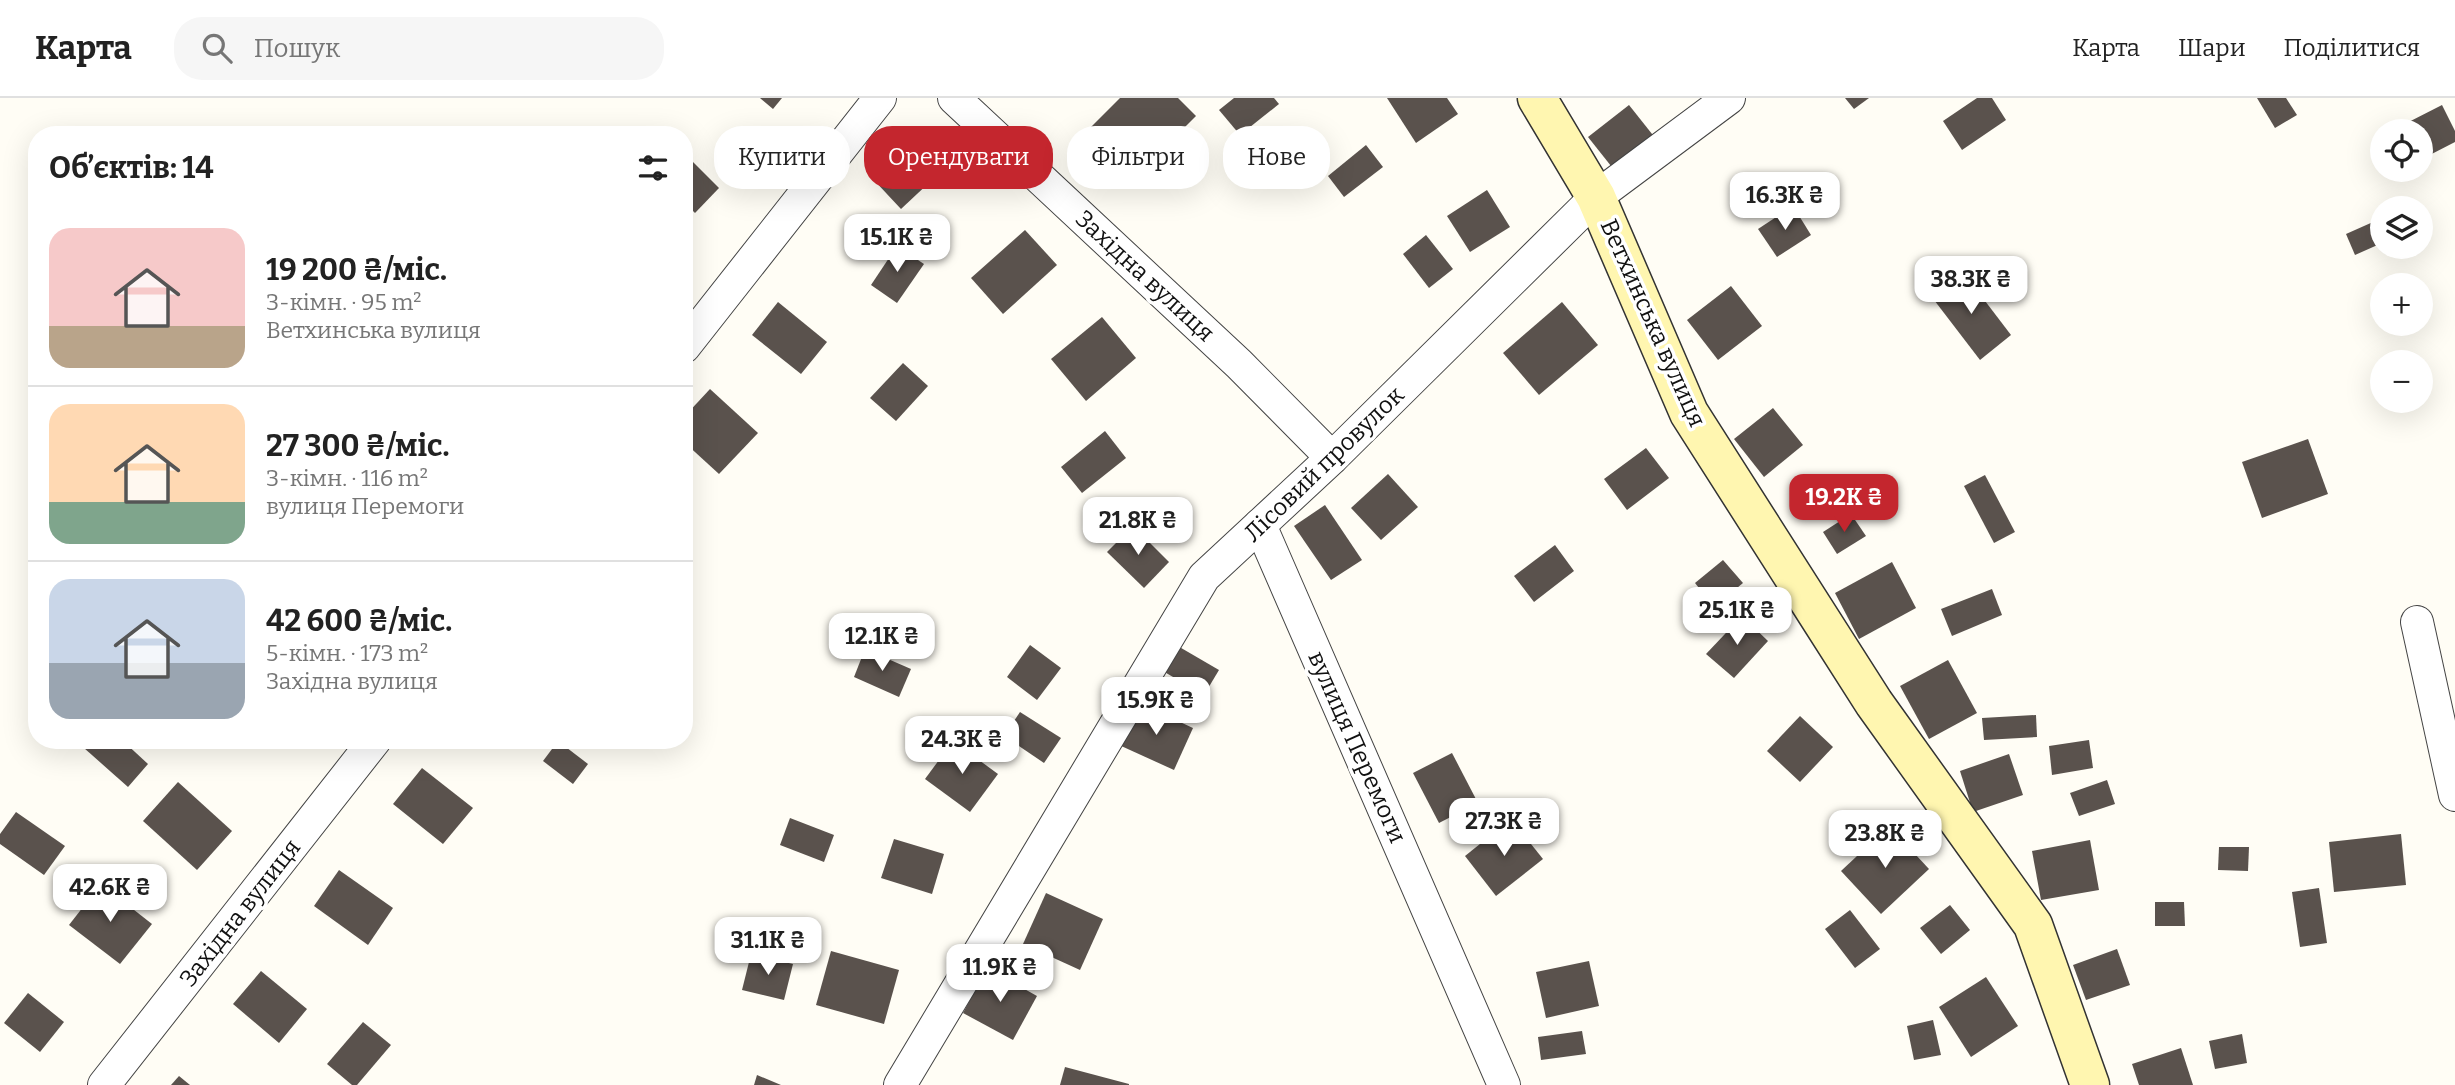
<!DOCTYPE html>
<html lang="uk">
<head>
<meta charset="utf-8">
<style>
  :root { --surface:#fff; --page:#f6f6f6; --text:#222; --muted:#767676; --line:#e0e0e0; --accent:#c4262e }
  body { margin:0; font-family:Bitter,serif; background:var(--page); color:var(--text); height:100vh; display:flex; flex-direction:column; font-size:26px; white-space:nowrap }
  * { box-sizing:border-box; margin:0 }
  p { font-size:23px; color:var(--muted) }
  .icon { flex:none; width:38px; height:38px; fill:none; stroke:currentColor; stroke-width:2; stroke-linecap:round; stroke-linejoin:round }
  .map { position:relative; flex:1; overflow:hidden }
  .side { position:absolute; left:28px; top:28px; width:665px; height:623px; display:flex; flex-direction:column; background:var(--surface); border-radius:28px; box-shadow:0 7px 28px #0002 }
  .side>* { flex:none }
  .banner { position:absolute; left:714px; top:28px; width:665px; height:63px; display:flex; gap:14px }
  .fabs { position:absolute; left:2370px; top:21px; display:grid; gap:14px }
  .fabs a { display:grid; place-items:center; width:63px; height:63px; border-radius:50%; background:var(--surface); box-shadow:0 7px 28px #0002; font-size:35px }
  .price { position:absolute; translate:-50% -60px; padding:0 16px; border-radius:14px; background:#fff; color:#222; font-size:23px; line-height:46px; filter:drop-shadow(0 2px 4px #0008) }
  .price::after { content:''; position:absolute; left:50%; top:42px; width:21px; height:16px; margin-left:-10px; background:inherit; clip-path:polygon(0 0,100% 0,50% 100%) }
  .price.active { background:var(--accent); color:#fff }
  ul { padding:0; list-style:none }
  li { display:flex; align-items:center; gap:21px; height:175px; padding:0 21px }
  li+li { border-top:2px solid var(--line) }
  li span { display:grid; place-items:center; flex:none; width:196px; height:140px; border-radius:21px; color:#555 }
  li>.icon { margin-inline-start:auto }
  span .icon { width:84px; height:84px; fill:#fffc; stroke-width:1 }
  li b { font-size:30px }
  h2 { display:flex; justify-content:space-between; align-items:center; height:84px; padding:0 21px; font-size:30px }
  .pill { padding:0 24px; border-radius:28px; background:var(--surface); box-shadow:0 7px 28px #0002; font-size:24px; line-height:63px }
  .pill.active { background:var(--accent); color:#fff }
  header { display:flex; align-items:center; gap:42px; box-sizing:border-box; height:98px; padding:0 35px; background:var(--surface); border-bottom:2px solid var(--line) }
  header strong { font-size:33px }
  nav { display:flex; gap:38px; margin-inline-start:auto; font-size:24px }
  .search { width:490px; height:63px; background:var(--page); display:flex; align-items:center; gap:18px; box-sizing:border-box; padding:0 24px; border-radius:28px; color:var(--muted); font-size:26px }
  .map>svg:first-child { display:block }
</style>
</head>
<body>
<header>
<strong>Карта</strong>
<div class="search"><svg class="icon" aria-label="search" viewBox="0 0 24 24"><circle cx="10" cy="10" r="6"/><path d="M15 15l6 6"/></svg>Пошук</div>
<nav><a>Карта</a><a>Шари</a><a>Поділитися</a></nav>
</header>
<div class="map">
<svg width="2455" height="987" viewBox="0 0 2455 987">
  <rect width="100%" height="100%" fill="#fffdf5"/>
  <g fill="#5a524d">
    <polygon points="760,0 782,0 773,11"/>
    <polygon points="1120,0 1178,0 1196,18 1129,85 1082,38"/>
    <polygon points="1234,0 1274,0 1279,6 1240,37 1219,12"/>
    <polygon points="1387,0 1447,0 1458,16 1416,45"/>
    <polygon points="1845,0 1869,0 1854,11"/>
    <polygon points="1977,0 1992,0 2006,22 1962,52 1943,23"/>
    <polygon points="2257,0 2286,0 2297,17 2275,30"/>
    <polygon points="1629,7 1656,41 1615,73 1588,39"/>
    <polygon points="2442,7 2455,33 2455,44 2420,62 2420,33 2391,33"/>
    <polygon points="919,36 948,67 901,111 872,80"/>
    <polygon points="1366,47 1383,69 1344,99 1328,78"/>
    <polygon points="684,55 719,90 695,115 684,104"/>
    <polygon points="1487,92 1510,129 1470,154 1447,118"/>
    <polygon points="1793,108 1811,137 1777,159 1758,131"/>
    <polygon points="2382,120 2382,145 2355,157 2346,136"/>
    <polygon points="1025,132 1057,167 1003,216 971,180"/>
    <polygon points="1426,137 1453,171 1429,190 1403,156"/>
    <polygon points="897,148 924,166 897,205 871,187"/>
    <polygon points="1963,174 2011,237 1980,262 1931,198"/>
    <polygon points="1731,188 1762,228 1718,262 1687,222"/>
    <polygon points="778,204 827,244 801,276 752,237"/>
    <polygon points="1562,204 1598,247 1539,297 1503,255"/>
    <polygon points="1102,219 1136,260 1086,303 1051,261"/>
    <polygon points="903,265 928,288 896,323 870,300"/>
    <polygon points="710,291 758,335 719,376 684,344 684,319"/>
    <polygon points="1773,310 1803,347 1764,379 1734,341"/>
    <polygon points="1105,333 1126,360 1082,395 1061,369"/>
    <polygon points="2308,341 2328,396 2262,420 2242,364"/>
    <polygon points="1646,350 1669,380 1627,412 1604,381"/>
    <polygon points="1388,376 1418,409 1381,442 1351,410"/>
    <polygon points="1985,377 2015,434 1994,445 1964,388"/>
    <polygon points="1325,407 1362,462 1331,482 1294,428"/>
    <polygon points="1851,416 1866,438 1837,456 1823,434"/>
    <polygon points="1133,428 1169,464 1144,490 1107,454"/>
    <polygon points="1555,447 1574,473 1534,504 1514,478"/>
    <polygon points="1723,462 1743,485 1714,509 1695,485"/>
    <polygon points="1892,464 1916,510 1859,541 1835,495"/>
    <polygon points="1992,491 2002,517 1952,538 1941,511"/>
    <polygon points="1742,518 1768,543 1734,580 1706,556"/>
    <polygon points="1030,547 1061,570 1037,602 1007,579"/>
    <polygon points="1176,547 1219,572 1204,597 1161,572"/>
    <polygon points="865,551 911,571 899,599 854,579"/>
    <polygon points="1948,562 1977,615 1929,641 1900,588"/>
    <polygon points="1139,605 1193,630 1174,672 1119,647"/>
    <polygon points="1020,614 1061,640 1044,665 1004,638"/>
    <polygon points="2036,617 2037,639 1984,642 1982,620"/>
    <polygon points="1800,618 1833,649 1800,684 1767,653"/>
    <polygon points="75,642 122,642 148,666 128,689"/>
    <polygon points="504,642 519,642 512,650"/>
    <polygon points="2089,642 2093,670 2052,677 2049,648"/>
    <polygon points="558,643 588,666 573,686 543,663"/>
    <polygon points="953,643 998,676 970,714 925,681"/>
    <polygon points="1452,655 1478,705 1439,725 1413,675"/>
    <polygon points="2009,656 2023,697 1973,714 1960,673"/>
    <polygon points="422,670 473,710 443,746 393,706"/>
    <polygon points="2107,682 2115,706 2079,718 2070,695"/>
    <polygon points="178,684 232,733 197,772 143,723"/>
    <polygon points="16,714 65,748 44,777 0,746 0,736"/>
    <polygon points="790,720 834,737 824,764 780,747"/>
    <polygon points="1511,721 1543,761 1496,798 1465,758"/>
    <polygon points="1889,728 1929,771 1881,816 1841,773"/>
    <polygon points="2401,736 2406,787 2334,794 2329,744"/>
    <polygon points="894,741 944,756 932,796 881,780"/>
    <polygon points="2090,742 2099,792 2041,802 2032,753"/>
    <polygon points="2219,749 2249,749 2248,773 2218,772"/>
    <polygon points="339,772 393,810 368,847 314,808"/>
    <polygon points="101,786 152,826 120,866 69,827"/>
    <polygon points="2319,790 2327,845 2300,849 2292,794"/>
    <polygon points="1046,795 1103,821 1080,872 1023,846"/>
    <polygon points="2155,804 2184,804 2185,828 2155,828"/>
    <polygon points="1950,807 1970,832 1941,856 1920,830"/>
    <polygon points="1850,812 1880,851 1855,870 1825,831"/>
    <polygon points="2117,851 2130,887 2086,902 2073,867"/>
    <polygon points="831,853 899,872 884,926 816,907"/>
    <polygon points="751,856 793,866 784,902 742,892"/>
    <polygon points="1589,863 1599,908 1546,920 1536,874"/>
    <polygon points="987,870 1037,898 1013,942 963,915"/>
    <polygon points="261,873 307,911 279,945 233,906"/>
    <polygon points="1986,879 2018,928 1971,959 1939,909"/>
    <polygon points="28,895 64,924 40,954 4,925"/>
    <polygon points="1933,922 1941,957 1914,962 1907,928"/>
    <polygon points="363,924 391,947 357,987 352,987 327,966"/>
    <polygon points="1582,933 1586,956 1541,962 1538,939"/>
    <polygon points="2242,936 2247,965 2215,971 2209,943"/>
    <polygon points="2181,950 2193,987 2139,987 2132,966"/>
    <polygon points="1065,969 1129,986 1129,987 1060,987"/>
    <polygon points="757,977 781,987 754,987"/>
    <polygon points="179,978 190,987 171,987"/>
  </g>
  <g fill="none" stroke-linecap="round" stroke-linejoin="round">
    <defs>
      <g id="minor">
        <polyline points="954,0 1239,266 1332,360"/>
        <polyline points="684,249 880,0"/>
        <polyline points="1260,427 1504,987"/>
        <polyline points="2417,524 2455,697"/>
        <polyline points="104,987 375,642"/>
        <polyline points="900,987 1204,479 1332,360 1596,99 1729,0"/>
      </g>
      <polyline id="secondary" points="1537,0 1596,99 1689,315 1874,605 2033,827 2090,987"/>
    </defs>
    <use href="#minor" stroke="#444" stroke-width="34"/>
    <use href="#secondary" stroke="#333" stroke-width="41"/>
    <use href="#minor" stroke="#fff" stroke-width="32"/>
    <use href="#secondary" stroke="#fff6b0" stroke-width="38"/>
  </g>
  <g text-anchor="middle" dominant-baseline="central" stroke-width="7" stroke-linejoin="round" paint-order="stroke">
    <g font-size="24" fill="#111" stroke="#fff">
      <text transform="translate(1145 178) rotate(43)">Західна вулиця</text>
      <text transform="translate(1653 225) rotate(66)">Ветхинська вулиця</text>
      <text transform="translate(1324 366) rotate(-44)">Лісовий провулок</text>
      <text transform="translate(1357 649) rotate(66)">вулиця Перемоги</text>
      <text transform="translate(240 815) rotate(-52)">Західна вулиця</text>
    </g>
  </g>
</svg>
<div class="fabs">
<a><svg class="icon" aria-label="locate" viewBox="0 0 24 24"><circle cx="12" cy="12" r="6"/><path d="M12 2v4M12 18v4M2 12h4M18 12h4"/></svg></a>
<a><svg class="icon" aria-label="layers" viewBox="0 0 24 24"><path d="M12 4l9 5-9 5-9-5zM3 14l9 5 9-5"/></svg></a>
<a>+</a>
<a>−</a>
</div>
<b class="price" style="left:1785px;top:134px">16.3K ₴</b>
<b class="price" style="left:897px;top:176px">15.1K ₴</b>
<b class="price" style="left:1971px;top:218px">38.3K ₴</b>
<b class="price active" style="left:1844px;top:436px">19.2K ₴</b>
<b class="price" style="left:1138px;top:459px">21.8K ₴</b>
<b class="price" style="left:1737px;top:549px">25.1K ₴</b>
<b class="price" style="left:882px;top:575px">12.1K ₴</b>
<b class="price" style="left:1156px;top:639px">15.9K ₴</b>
<b class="price" style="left:962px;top:678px">24.3K ₴</b>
<b class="price" style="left:1504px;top:760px">27.3K ₴</b>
<b class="price" style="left:1885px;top:772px">23.8K ₴</b>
<b class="price" style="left:110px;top:826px">42.6K ₴</b>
<b class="price" style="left:768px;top:879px">31.1K ₴</b>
<b class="price" style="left:1000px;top:906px">11.9K ₴</b>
<div class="banner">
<a class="pill">Купити</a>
<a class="pill active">Орендувати</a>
<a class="pill">Фільтри</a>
<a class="pill">Нове</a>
</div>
<section class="side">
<h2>Об’єктів: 14<svg class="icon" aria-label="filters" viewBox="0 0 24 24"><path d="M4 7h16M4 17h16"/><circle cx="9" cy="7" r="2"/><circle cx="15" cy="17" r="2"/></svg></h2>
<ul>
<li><span style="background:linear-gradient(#f6c9c9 70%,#b9a48a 0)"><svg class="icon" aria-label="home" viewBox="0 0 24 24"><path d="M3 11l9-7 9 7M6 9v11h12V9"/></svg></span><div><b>19 200 ₴/міс.</b><p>3-кімн. · 95 m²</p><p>Ветхинська вулиця</p></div></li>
<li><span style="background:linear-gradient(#ffd9b3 70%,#7fa58c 0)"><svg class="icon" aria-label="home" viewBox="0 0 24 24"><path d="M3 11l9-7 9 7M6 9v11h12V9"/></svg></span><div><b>27 300 ₴/міс.</b><p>3-кімн. · 116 m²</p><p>вулиця Перемоги</p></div></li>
<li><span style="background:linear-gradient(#c9d6e8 60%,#9aa5b1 0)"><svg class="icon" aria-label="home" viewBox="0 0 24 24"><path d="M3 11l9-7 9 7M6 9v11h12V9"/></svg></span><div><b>42 600 ₴/міс.</b><p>5-кімн. · 173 m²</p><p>Західна вулиця</p></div></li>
</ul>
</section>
</div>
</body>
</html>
